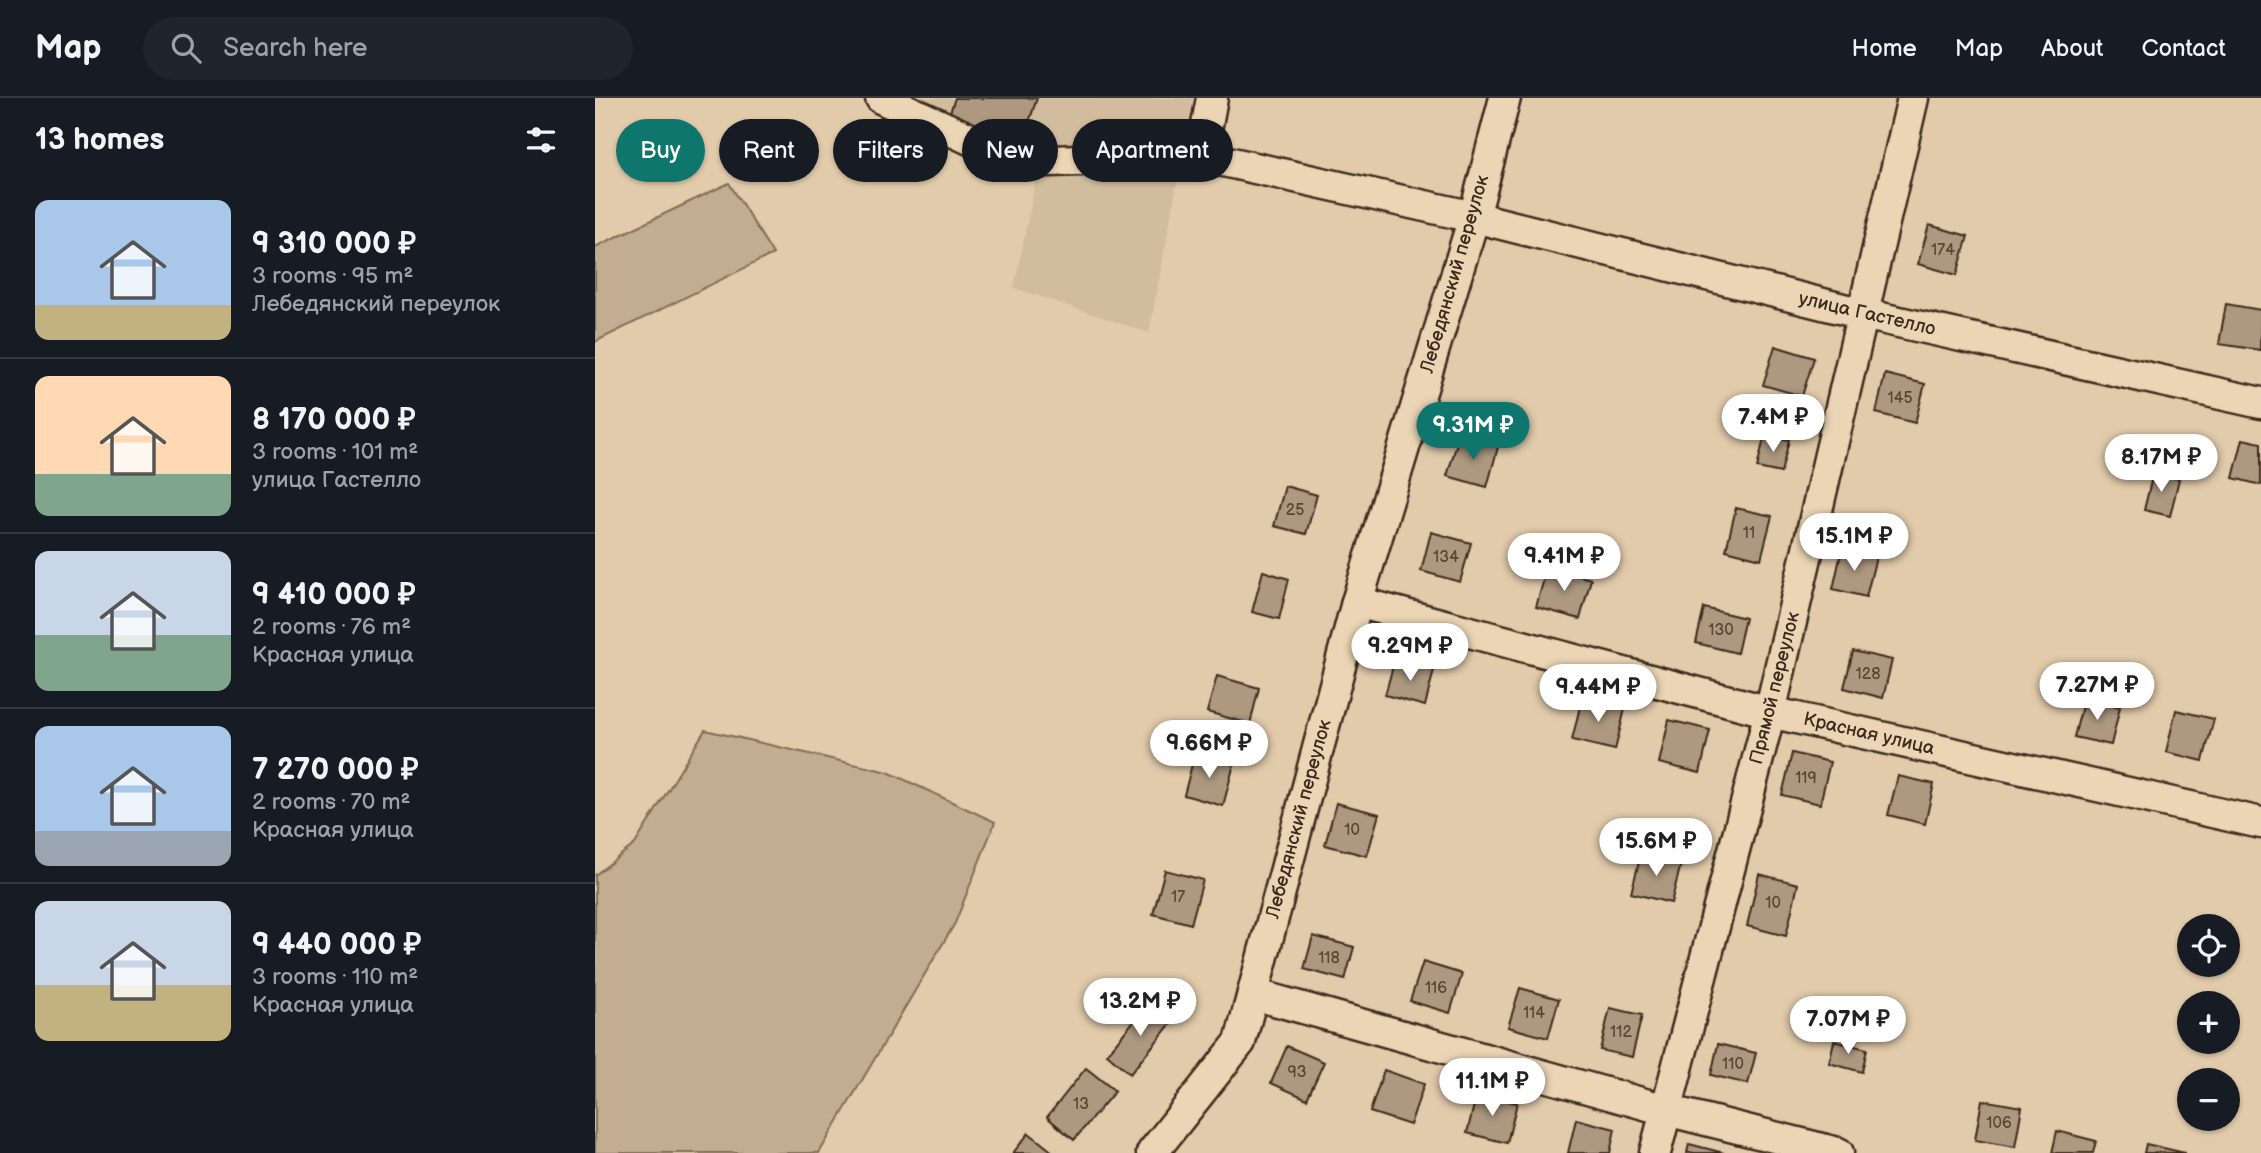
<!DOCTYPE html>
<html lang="en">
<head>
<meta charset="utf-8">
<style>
  :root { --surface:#171b24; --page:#20242c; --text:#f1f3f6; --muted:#9ea1a6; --line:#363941; --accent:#0f766e }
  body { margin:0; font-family:"Balsamiq Sans",sans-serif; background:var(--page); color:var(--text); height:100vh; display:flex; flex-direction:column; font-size:26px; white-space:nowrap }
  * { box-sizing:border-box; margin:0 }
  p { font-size:23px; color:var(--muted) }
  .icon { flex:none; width:38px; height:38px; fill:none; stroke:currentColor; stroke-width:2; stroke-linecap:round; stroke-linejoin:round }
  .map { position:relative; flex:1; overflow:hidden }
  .sheet { display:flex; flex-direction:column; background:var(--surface); width:595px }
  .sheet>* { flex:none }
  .top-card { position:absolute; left:21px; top:21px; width:665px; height:63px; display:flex; gap:14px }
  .fabs { position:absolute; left:1582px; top:816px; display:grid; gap:14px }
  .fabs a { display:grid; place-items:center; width:63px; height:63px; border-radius:50%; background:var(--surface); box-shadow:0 2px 5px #0004; font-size:35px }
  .price { position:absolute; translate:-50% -60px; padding:0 16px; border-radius:24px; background:#fff; color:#222; font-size:23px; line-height:46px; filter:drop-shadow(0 2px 4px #0008) }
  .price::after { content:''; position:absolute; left:50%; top:42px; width:21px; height:16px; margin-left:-10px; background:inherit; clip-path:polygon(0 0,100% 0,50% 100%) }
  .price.active { background:var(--accent); color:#fff }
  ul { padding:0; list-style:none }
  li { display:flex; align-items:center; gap:21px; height:175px; padding:0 35px }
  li+li { border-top:2px solid var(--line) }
  li span { display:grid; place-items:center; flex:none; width:196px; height:140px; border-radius:14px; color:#555 }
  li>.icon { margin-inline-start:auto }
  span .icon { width:84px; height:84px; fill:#fffc; stroke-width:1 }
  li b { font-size:30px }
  h2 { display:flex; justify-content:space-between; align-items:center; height:84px; padding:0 35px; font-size:30px }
  .pill { padding:0 24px; border-radius:32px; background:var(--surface); box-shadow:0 2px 5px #0004; font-size:24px; line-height:63px }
  .pill.active { background:var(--accent); color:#fff }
  header { display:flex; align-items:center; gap:42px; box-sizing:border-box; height:98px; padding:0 35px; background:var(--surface); border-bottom:2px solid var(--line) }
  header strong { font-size:33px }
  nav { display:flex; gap:38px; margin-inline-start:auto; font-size:24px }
  .search { width:490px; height:63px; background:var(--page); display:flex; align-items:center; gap:18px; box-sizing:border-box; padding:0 24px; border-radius:38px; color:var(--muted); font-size:26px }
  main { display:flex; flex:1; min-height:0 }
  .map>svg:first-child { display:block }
</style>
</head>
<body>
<header>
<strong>Map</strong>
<div class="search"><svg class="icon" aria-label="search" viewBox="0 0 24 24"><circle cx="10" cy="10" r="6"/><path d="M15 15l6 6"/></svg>Search here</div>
<nav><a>Home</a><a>Map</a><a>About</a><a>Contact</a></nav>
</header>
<main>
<section class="sheet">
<h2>13 homes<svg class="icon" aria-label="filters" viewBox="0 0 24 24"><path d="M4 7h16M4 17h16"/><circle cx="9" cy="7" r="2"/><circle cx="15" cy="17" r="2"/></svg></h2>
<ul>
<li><span style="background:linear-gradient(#a9c7e8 75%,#c2b280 0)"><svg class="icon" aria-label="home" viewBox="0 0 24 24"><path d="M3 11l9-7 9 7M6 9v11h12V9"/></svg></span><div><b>9 310 000 ₽</b><p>3 rooms · 95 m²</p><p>Лебедянский переулок</p></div></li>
<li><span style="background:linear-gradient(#ffd9b3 70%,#7fa58c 0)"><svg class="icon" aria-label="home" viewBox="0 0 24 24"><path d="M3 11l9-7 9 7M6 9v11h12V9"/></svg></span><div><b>8 170 000 ₽</b><p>3 rooms · 101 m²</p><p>улица Гастелло</p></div></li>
<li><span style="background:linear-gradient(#c9d6e8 60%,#7fa58c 0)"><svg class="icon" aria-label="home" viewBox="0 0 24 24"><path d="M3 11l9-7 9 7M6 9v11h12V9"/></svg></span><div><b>9 410 000 ₽</b><p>2 rooms · 76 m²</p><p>Красная улица</p></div></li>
<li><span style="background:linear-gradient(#a9c7e8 75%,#9aa5b1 0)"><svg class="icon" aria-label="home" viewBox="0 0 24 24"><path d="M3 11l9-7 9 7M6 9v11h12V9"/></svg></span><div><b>7 270 000 ₽</b><p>2 rooms · 70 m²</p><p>Красная улица</p></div></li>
<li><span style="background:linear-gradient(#c9d6e8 60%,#c2b280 0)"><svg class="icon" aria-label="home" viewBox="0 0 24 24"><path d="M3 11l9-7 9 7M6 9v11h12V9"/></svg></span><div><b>9 440 000 ₽</b><p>3 rooms · 110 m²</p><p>Красная улица</p></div></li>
</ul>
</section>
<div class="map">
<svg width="1666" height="1055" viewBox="0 0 1666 1055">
  <rect width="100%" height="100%" fill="#e2cbab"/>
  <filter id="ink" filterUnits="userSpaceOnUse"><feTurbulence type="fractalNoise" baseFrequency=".0143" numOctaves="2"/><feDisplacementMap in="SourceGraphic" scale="14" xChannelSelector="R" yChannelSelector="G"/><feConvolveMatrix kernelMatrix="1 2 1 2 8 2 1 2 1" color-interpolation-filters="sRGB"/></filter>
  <g filter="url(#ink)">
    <polygon fill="#d2bc9e" points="264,0 598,0 554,235 419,190 443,71"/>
    <g fill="#c3ad91" stroke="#7f6c58" stroke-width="2">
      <polygon points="134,85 178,156 0,244 0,149"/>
      <polygon points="110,632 293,674 400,724 360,825 224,1055 0,1055 0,777 40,746"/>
    </g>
    <g fill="#ae9980" stroke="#3b2a1e" stroke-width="2">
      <polygon points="360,0 442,0 427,45 353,20"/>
      <polygon points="1334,127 1373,138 1362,177 1323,166"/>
      <polygon points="1631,206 1666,212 1665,252 1624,246"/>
      <polygon points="1180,248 1219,260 1207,298 1168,287"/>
      <polygon points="1290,276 1330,286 1320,325 1281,315"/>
      <polygon points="1170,336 1194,342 1186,375 1162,370"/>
      <polygon points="864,338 903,349 892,389 852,378"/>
      <polygon points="1648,341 1666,345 1666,387 1638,380"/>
      <polygon points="1558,375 1584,381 1575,418 1549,412"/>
      <polygon points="690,388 722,397 711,436 679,428"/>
      <polygon points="1141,410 1177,418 1166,461 1131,452"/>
      <polygon points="836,434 876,445 865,484 826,473"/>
      <polygon points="1247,451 1281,459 1271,499 1238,491"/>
      <polygon points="952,470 996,481 985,521 941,509"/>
      <polygon points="668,473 694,481 684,521 657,514"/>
      <polygon points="1109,510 1150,520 1142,555 1101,545"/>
      <polygon points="1258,553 1297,562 1288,600 1249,590"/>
      <polygon points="800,561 839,572 830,608 790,597"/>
      <polygon points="622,578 664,590 655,626 612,614"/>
      <polygon points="987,600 1030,611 1020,652 977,642"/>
      <polygon points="1489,600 1525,609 1516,647 1479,639"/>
      <polygon points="1581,612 1619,621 1608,663 1571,654"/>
      <polygon points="1074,622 1115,632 1105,675 1064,665"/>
      <polygon points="600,655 639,666 628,708 589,697"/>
      <polygon points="1197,655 1235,664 1225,706 1187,697"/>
      <polygon points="1303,678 1339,686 1330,726 1293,717"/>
      <polygon points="741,705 784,716 772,758 730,747"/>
      <polygon points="1046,756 1086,766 1076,805 1036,795"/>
      <polygon points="570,772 608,782 596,826 558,816"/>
      <polygon points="1164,776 1203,786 1191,838 1152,828"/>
      <polygon points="718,838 759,849 750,882 709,871"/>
      <polygon points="828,864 867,876 855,915 815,903"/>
      <polygon points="925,890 964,901 953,940 913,929"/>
      <polygon points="554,904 578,923 535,976 512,956"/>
      <polygon points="1015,910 1047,917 1037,959 1005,952"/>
      <polygon points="1239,943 1272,951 1267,974 1234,965"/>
      <polygon points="1123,946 1161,955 1153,986 1116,977"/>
      <polygon points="692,948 729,964 712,1001 676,985"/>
      <polygon points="491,970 520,993 479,1042 452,1019"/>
      <polygon points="789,972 829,986 815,1027 775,1014"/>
      <polygon points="882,995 922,1005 912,1045 872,1035"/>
      <polygon points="1387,1002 1427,1009 1420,1049 1380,1042"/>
      <polygon points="981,1021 1020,1031 1015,1055 973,1055"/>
      <polygon points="1462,1033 1501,1043 1498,1055 1457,1055"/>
      <polygon points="434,1035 459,1055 418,1055"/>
      <polygon points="1094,1046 1129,1055 1092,1055"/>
      <polygon points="1551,1046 1590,1055 1549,1055"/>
    </g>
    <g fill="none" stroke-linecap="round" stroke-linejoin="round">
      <defs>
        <g id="street">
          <polyline points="286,0 425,64 606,58"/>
          <polyline points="617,0 606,58 879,119 1268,216 1666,305"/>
          <polyline points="762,504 1175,614 1666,725"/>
          <polyline points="658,896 1071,1012 1243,1055"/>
          <polyline points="557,1055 645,944 762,504 879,119 910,0"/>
          <polyline points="1060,1055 1175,614 1318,0"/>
        </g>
      </defs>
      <use href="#street" stroke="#3b2a1e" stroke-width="35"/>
      <use href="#street" stroke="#ecd5b4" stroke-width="30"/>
    </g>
  </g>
  <g text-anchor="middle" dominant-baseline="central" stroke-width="6" stroke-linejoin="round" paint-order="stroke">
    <g font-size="16" fill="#584636">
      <text x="1348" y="152">174</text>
      <text x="1305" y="300">145</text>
      <text x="700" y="412">25</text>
      <text x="1154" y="435">11</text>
      <text x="851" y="459">134</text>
      <text x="1126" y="532">130</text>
      <text x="1273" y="576">128</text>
      <text x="1211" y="680">119</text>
      <text x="757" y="732">10</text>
      <text x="583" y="799">17</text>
      <text x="1178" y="805">10</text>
      <text x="734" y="860">118</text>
      <text x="841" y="890">116</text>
      <text x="939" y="915">114</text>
      <text x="1026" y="934">112</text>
      <text x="1138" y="966">110</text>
      <text x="702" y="974">93</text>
      <text x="486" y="1006">13</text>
      <text x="1404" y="1025">106</text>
    </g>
    <g font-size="19" fill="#3b2a1e" stroke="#ecd5b4">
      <text transform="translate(860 176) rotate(-74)">Лебедянский переулок</text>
      <text transform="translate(1272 216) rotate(13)">улица Гастелло</text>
      <text transform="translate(1180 590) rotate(-76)">Прямой переулок</text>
      <text transform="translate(1274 636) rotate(13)">Красная улица</text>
      <text transform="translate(704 721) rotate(-75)">Лебедянский переулок</text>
    </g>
  </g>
</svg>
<div class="fabs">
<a><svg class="icon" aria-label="locate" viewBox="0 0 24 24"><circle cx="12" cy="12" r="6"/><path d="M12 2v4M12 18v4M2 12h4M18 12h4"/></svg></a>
<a>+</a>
<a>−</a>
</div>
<b class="price" style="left:1178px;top:356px">7.4M ₽</b>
<b class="price active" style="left:878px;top:364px">9.31M ₽</b>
<b class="price" style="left:1566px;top:396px">8.17M ₽</b>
<b class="price" style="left:1259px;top:475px">15.1M ₽</b>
<b class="price" style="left:969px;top:495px">9.41M ₽</b>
<b class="price" style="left:815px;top:585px">9.29M ₽</b>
<b class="price" style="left:1502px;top:624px">7.27M ₽</b>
<b class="price" style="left:1003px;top:626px">9.44M ₽</b>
<b class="price" style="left:614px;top:682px">9.66M ₽</b>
<b class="price" style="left:1061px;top:780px">15.6M ₽</b>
<b class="price" style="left:545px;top:940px">13.2M ₽</b>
<b class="price" style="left:1253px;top:958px">7.07M ₽</b>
<b class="price" style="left:897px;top:1020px">11.1M ₽</b>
<div class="top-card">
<a class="pill active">Buy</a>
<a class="pill">Rent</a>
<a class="pill">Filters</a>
<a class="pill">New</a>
<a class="pill">Apartment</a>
</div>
</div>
</main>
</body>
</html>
